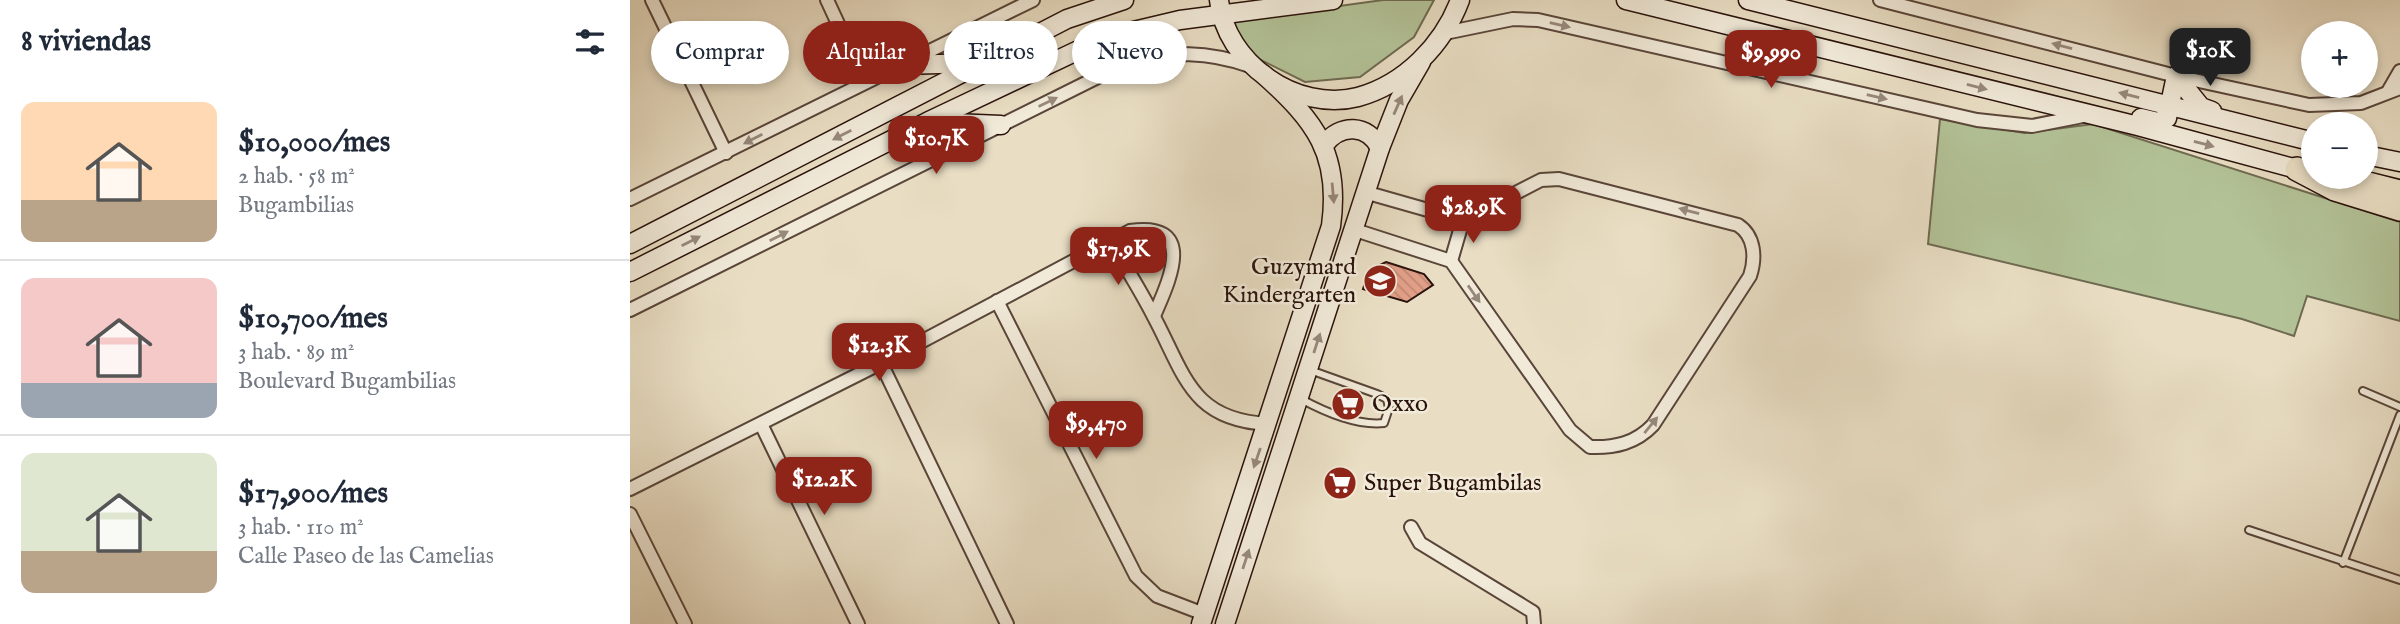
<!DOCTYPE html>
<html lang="es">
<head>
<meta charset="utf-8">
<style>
  :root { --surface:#fff; --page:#f6f6f7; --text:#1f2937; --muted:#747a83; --line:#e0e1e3; --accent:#8f2418 }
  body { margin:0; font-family:"IM FELL English",serif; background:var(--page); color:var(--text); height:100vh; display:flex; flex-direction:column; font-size:26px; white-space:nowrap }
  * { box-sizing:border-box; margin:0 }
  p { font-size:23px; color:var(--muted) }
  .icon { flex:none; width:38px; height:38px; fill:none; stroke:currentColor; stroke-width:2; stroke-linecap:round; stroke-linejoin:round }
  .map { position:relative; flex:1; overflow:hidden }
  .drawer { display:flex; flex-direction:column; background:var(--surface); width:630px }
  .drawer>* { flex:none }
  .hud { position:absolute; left:21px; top:21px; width:665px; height:63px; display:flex; gap:14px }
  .tools { position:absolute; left:1671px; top:21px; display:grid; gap:14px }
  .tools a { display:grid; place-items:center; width:77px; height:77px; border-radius:50%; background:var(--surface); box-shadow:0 4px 10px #0003; font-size:35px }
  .price { position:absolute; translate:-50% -60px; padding:0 16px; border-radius:14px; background:var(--accent); color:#fff; font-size:23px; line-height:46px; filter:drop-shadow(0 2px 4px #0008) }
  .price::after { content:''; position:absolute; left:50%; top:42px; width:21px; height:16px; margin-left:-10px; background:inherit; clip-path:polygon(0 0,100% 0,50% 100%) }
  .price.current { background:#222; color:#fff }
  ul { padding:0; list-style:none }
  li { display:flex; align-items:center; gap:21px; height:175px; padding:0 21px }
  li+li { border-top:2px solid var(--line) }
  li span { display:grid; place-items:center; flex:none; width:196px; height:140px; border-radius:14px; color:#555 }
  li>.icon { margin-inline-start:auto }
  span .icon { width:84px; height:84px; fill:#fffc; stroke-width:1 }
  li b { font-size:30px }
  h2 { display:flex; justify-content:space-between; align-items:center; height:84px; padding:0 21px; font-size:30px }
  .tag { padding:0 24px; border-radius:32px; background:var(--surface); box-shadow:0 4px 10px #0003; font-size:24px; line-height:63px }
  .tag.current { background:var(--accent); color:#fff }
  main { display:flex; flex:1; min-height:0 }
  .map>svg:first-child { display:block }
</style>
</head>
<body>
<main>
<section class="drawer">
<h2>8 viviendas<svg class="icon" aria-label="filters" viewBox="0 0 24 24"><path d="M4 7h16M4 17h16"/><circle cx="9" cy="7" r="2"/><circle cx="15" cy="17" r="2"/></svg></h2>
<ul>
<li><span style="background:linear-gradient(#ffd9b3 70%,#b9a48a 0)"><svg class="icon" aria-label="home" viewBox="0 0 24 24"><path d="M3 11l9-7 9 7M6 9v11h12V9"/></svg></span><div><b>$10,000/mes</b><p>2 hab. · 58 m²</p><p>Bugambilias</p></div></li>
<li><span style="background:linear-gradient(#f6c9c9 75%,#9aa5b1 0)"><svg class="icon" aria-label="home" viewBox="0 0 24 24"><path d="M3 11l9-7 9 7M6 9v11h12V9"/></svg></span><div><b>$10,700/mes</b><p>3 hab. · 89 m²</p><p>Boulevard Bugambilias</p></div></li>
<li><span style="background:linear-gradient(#dfe7d0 70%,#b9a48a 0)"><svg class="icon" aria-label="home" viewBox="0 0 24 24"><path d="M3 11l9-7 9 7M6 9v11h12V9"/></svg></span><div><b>$17,900/mes</b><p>3 hab. · 110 m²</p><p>Calle Paseo de las Camelias</p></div></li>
</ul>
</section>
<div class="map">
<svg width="1770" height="624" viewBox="0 0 1770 624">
  <defs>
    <pattern id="building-back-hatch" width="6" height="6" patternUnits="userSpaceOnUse" patternTransform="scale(1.75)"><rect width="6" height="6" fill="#e19f88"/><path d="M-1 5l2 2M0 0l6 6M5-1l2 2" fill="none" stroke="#c18874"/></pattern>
  </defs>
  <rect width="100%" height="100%" fill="#e9dec4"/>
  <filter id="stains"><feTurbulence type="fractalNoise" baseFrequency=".00286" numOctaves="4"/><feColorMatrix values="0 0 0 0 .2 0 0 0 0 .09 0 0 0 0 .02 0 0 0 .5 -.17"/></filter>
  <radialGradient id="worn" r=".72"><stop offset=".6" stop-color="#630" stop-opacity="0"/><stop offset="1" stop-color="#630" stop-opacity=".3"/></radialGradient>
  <g fill="#b3c297" stroke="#6e6a51" stroke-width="2">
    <polygon points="753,0 804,0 784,37 730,77 675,82 619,54 600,21"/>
    <polygon points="1310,119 1395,133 1463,124 1770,222 1770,321 1677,296 1664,336 1612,319 1298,244"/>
  </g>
  <polygon fill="url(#building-back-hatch)" stroke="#29120b" stroke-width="2" points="756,262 794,274 803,285 777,302 733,289 739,270"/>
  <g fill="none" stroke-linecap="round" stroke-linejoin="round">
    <defs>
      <g id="lane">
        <polyline points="1733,391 1770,407"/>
        <path d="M 671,399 C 695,412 726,426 754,423 L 759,408 L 757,399 L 747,394 L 680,370"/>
        <polyline points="1619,530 1770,580"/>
        <polyline points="1713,563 1770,415"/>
      </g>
      <g id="street">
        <polyline points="22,0 96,153"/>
        <polyline points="197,0 235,82"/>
        <polyline points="1250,0 1546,76 1679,105 1731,103 1770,88"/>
        <polyline points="815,33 883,19 908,20 1347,120 1402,126 1458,115"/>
        <polyline points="1759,90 1770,71"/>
        <polyline points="0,199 403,0"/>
        <path d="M 725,230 L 821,261 L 940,430 L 960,447 C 985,448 1006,443 1023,425 L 1120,276 C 1126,258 1125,236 1108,225 L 929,179 L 911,180 L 833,220 L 738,193"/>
        <path d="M 480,241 C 495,266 511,291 524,317 C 555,375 561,420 638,424"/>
        <polyline points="821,261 833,220"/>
        <polyline points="367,301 506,576 527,596 574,614"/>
        <path d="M 0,310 L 498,62 C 540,51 578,51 620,66"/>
        <polyline points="251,363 377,624"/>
        <polyline points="131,424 228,624"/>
        <path d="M 0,489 L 251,363 L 500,231 C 569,221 538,283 524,316"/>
        <polyline points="0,514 55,624"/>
        <polyline points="781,527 790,543 903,612 904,624"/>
      </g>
      <g id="secondary">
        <path d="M 589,0 C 595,62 666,113 728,97 C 775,84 813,45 830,0"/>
        <polyline points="996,0 1508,126 1667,169"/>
        <polyline points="1118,0 1684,142"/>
        <polyline points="270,65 348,63"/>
        <polyline points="1546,76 1571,107 1582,111"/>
        <polyline points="1511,118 1528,122 1537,118 1546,76"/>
        <polyline points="300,122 371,125"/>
        <path d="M 694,145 C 710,123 738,124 750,148"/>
        <polyline points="1736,155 1770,162"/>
        <polyline points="0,244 437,19 494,0"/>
        <polyline points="0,272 297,122 474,38 550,20 703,0"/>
        <path d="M 571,624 L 701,226 C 711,154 685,121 634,75"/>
        <polyline points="595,624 750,148 769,100 791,62"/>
      </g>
      <g id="highway">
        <polyline points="1667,169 1705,189 1770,209"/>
        <polyline points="1734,183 1770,192"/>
      </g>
    </defs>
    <use href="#lane" stroke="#594539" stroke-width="10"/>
    <use href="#street" stroke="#594539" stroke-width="16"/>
    <use href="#secondary" stroke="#29120b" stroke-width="21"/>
    <use href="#highway" stroke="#29120b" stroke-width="26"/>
    <use href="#lane" stroke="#f1ead9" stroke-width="6"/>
    <use href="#street" stroke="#f1ead9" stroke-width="12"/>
    <use href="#secondary" stroke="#f1ead9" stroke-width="18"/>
    <use href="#highway" stroke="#e9dec4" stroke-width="23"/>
  </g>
  <defs><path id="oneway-solid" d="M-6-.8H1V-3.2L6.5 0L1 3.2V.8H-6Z" transform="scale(1.75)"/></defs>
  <g fill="#97897c">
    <use href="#oneway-solid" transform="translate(930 25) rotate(13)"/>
    <use href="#oneway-solid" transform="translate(1432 46) rotate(-165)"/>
    <use href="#oneway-solid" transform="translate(1347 87) rotate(14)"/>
    <use href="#oneway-solid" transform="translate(1499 95) rotate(-166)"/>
    <use href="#oneway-solid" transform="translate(1247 97) rotate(13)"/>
    <use href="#oneway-solid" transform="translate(418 102) rotate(-26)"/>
    <use href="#oneway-solid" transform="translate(768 105) rotate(-66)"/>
    <use href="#oneway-solid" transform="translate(212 135) rotate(153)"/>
    <use href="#oneway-solid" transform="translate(123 139) rotate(153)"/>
    <use href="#oneway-solid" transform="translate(1574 144) rotate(15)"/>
    <use href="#oneway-solid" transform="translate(703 193) rotate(85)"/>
    <use href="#oneway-solid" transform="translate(1059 211) rotate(-165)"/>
    <use href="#oneway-solid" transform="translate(149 236) rotate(-27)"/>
    <use href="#oneway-solid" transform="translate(61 241) rotate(-27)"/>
    <use href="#oneway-solid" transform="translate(844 294) rotate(55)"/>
    <use href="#oneway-solid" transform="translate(687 343) rotate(-72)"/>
    <use href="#oneway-solid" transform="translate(1021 425) rotate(-51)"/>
    <use href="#oneway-solid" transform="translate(627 458) rotate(109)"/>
    <use href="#oneway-solid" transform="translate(616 559) rotate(-72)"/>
  </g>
  <defs>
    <symbol id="school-disc" viewBox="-11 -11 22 22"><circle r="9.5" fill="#8f2418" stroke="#f1ead9"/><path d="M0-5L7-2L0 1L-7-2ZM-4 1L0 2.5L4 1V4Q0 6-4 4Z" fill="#fff"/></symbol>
    <symbol id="supermarket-disc" viewBox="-11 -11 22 22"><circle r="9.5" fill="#8f2418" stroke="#f1ead9"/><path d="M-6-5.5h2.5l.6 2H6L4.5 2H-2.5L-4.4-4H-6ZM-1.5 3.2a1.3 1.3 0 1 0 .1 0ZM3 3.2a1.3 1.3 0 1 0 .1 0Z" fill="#fff"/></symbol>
  </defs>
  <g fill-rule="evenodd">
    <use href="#school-disc" x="731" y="262" width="38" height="38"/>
    <use href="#supermarket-disc" x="699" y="385" width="38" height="38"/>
    <use href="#supermarket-disc" x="691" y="464" width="38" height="38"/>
  </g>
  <g text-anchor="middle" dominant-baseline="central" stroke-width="5" stroke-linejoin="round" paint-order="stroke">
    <g font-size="24" fill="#29120b" stroke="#f1ead9" text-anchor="start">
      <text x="726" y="267" text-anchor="end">Guzymard<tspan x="726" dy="28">Kindergarten</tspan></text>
      <text x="742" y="404">Oxxo</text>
      <text x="734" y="483">Super Bugambilas</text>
    </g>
  </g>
  <rect width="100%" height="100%" filter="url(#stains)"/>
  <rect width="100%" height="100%" fill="url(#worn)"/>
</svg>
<div class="tools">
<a>+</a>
<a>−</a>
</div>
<b class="price current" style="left:1580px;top:88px">$10K</b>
<b class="price" style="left:1141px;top:90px">$9,990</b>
<b class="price" style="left:306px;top:176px">$10.7K</b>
<b class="price" style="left:843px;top:245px">$28.9K</b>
<b class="price" style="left:488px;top:287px">$17.9K</b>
<b class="price" style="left:249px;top:383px">$12.3K</b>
<b class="price" style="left:466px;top:461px">$9,470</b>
<b class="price" style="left:194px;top:517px">$12.2K</b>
<div class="hud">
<a class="tag">Comprar</a>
<a class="tag current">Alquilar</a>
<a class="tag">Filtros</a>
<a class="tag">Nuevo</a>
</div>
</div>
</main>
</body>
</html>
